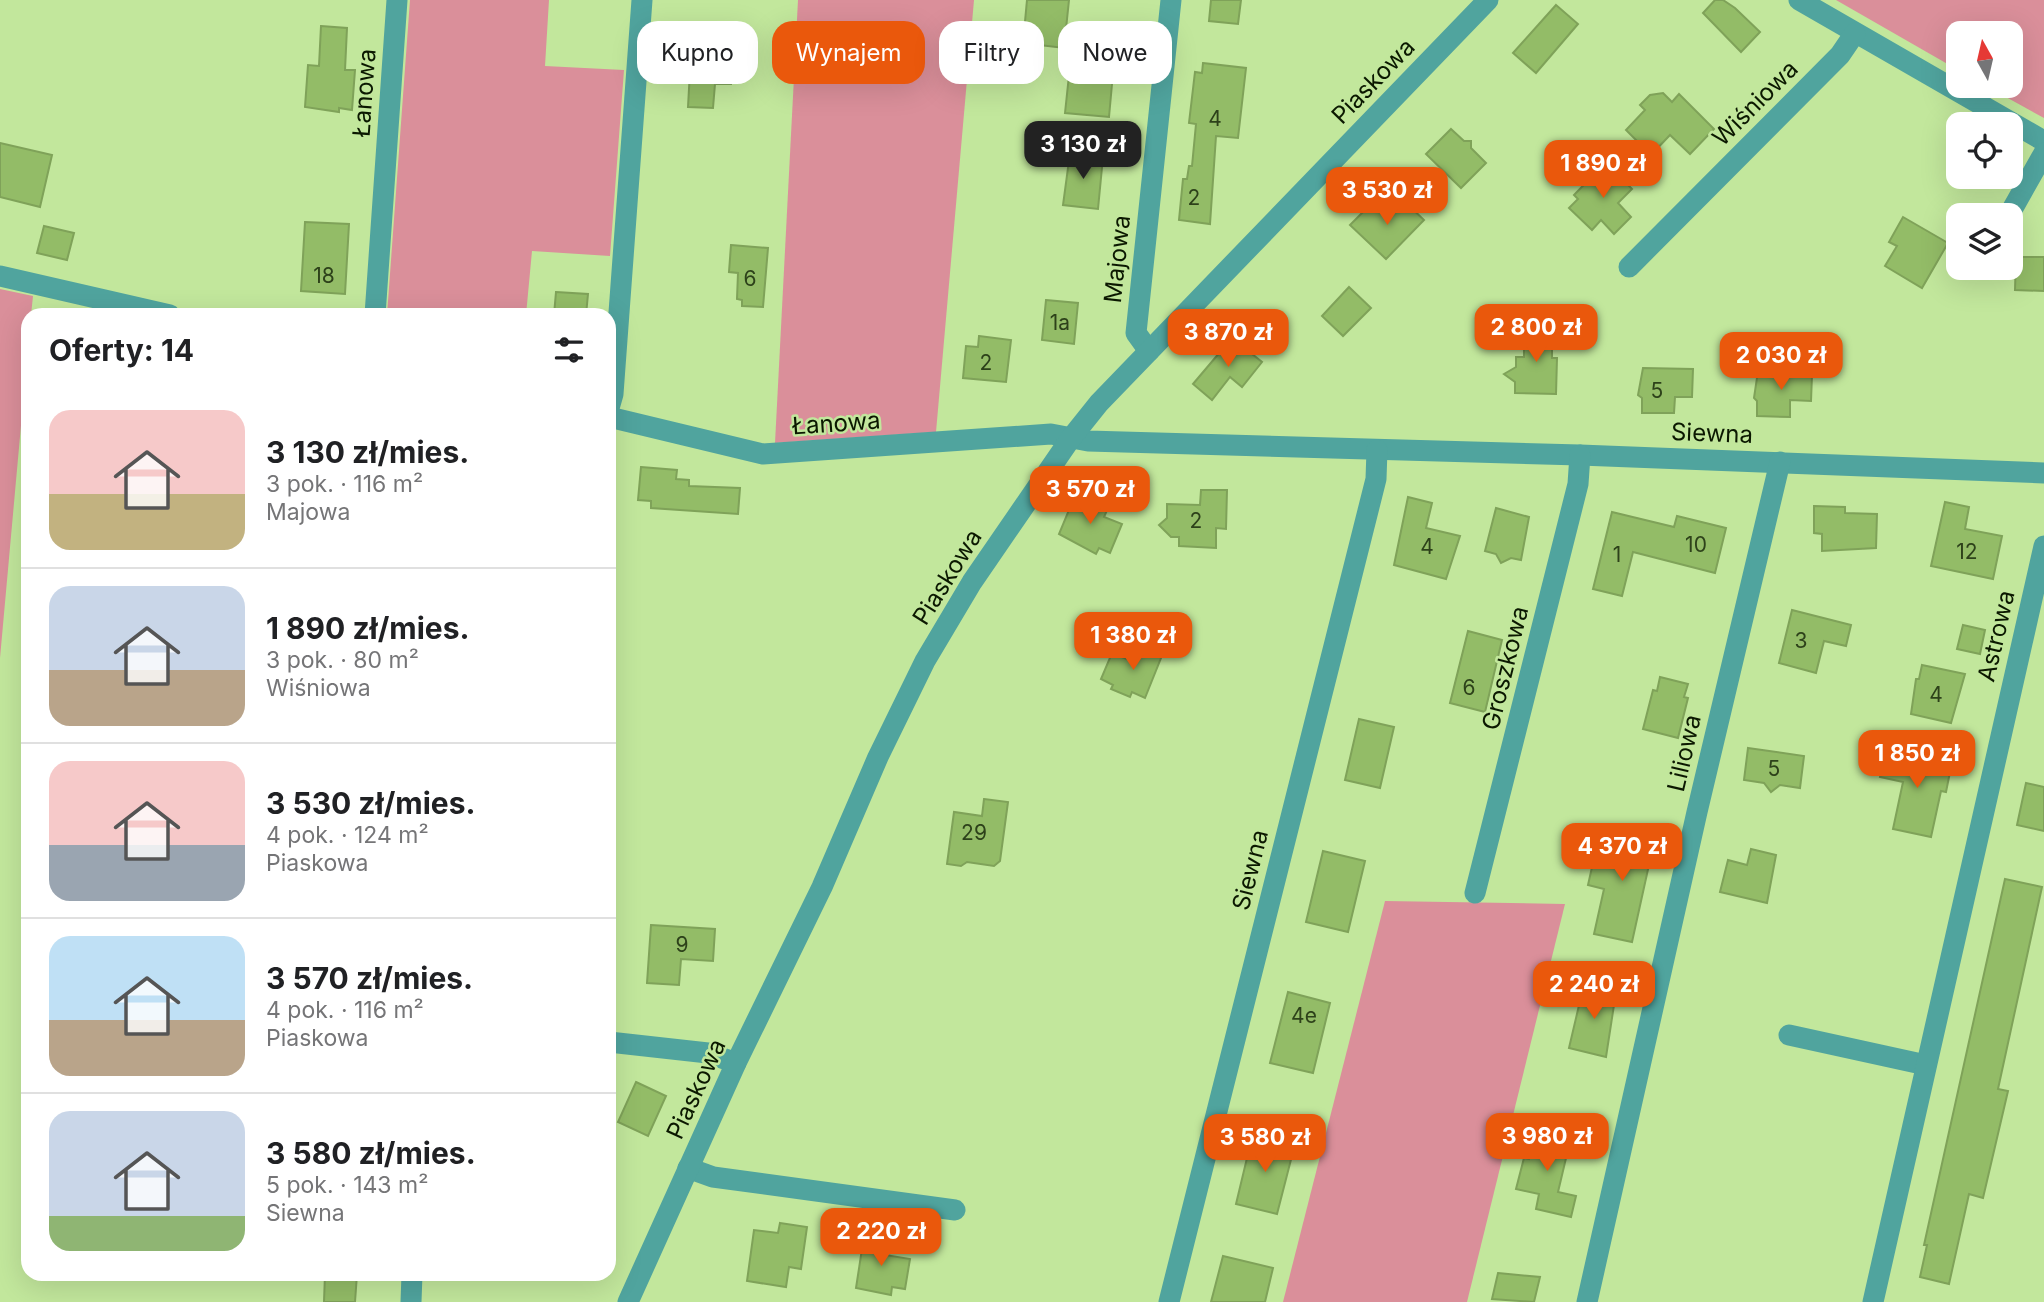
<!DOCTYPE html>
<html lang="pl">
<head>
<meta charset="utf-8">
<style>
  :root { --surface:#fff; --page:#f6f6f6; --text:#202124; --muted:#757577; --line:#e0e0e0; --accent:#ea580c }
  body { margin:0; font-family:Inter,sans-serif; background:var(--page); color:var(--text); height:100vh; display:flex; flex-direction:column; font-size:26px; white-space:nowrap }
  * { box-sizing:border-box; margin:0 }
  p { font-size:23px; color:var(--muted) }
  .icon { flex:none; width:38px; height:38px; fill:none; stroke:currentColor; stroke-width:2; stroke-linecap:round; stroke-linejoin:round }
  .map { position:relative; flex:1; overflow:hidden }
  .panel { position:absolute; left:21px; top:308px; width:595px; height:973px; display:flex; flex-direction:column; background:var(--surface); border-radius:21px; box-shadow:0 7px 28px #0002 }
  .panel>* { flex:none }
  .guide { position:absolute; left:637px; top:21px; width:665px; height:63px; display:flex; gap:14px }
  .needle { width:46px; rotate:352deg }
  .tools { position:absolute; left:1946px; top:21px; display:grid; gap:14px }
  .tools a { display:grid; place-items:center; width:77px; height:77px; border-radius:14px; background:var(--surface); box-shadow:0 7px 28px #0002; font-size:35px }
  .price { position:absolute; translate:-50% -60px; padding:0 16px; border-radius:14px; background:var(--accent); color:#fff; font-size:23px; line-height:46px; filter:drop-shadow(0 2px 4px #0008) }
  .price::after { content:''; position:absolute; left:50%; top:42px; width:21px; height:16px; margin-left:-10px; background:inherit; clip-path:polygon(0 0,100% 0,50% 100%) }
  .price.selected { background:#222; color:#fff }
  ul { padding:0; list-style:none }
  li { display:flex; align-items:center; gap:21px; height:175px; padding:0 28px }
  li+li { border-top:2px solid var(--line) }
  li span { display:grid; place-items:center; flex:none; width:196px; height:140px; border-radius:21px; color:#555 }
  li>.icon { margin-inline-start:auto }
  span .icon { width:84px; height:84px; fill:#fffc; stroke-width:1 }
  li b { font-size:30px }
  h2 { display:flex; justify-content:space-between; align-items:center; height:84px; padding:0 28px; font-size:30px }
  .tag { padding:0 24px; border-radius:21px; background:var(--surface); box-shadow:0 7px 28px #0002; font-size:24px; line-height:63px }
  .tag.selected { background:var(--accent); color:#fff }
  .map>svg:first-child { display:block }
</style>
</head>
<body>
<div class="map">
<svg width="2044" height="1302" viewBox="0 0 2044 1302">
  <rect width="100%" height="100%" fill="#c2e79c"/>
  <g fill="#da8f9a">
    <polygon points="410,0 549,0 545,66 624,70 610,256 532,251 526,315 387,315"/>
    <polygon points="798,0 974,0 936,432 775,443"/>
    <polygon points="1836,0 2044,0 2044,118 1986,86 2011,86 2011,33 1958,33 1958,70"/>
    <polygon points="0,289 33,296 31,315 28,315 28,348 0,658"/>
    <polygon points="1385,901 1565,904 1467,1302 1283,1302"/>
  </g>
  <g fill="#93bc67" stroke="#7fa259" stroke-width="2">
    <polygon points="1027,0 1069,0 1064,48 1023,43"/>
    <polygon points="1211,0 1241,0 1238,24 1209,21"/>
    <polygon points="1715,0 1723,0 1735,8 1760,32 1741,52 1703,13"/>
    <polygon points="1556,5 1578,24 1536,73 1513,53"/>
    <polygon points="321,26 347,28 345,70 355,70 352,110 339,108 339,112 305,107 308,65 319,66"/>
    <polygon points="1072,47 1115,51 1109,117 1065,113"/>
    <polygon points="691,52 717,54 717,58 733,59 731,84 715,84 713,108 688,107"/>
    <polygon points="1203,63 1246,68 1238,138 1216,136 1210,224 1179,220 1183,179 1187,179 1189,166 1192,166 1196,124 1189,123 1195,72 1202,73"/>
    <polygon points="1663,93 1672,102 1679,94 1714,129 1690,154 1670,135 1651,155 1626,130 1645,110 1640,105 1650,95"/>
    <polygon points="1451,129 1464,141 1471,141 1471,148 1486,163 1461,188 1426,154"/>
    <polygon points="0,143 52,155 40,207 0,197"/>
    <polygon points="1070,153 1103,157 1098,209 1063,205"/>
    <polygon points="1606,162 1632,189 1618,203 1631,217 1614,234 1601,220 1592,230 1569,208 1578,199 1574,195"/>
    <polygon points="1375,200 1390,215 1404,201 1424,220 1386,259 1350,225"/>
    <polygon points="1903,217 1948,243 1922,288 1885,266 1897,246 1889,242"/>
    <polygon points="305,222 349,224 345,294 301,291"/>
    <polygon points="44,226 74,233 67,260 37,253"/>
    <polygon points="731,245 768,248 763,307 742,306 742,300 737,299 738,273 729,272"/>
    <polygon points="2016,257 2044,257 2044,291 2015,290"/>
    <polygon points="1349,287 1371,308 1343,336 1322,316"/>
    <polygon points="556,292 588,294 586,315 554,315"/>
    <polygon points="1046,300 1078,303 1074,344 1042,340"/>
    <polygon points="1524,328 1552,329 1552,358 1557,358 1556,394 1515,393 1515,382 1504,374 1516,367 1516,357 1524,357"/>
    <polygon points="979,336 1011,340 1006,382 963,378 966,346 978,347"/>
    <polygon points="1232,338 1262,362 1242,387 1230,377 1212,400 1193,384"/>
    <polygon points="1643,368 1693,369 1692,397 1675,397 1674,413 1642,413 1642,398 1638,395"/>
    <polygon points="1758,371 1812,375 1811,401 1790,400 1790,417 1757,416 1757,401 1754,398"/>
    <polygon points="641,467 677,470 676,479 689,480 689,486 740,488 738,514 651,508 651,501 638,500"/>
    <polygon points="1201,490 1227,490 1226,529 1216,528 1216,548 1179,546 1179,537 1171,537 1159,525 1167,518 1167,504 1200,505"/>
    <polygon points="1082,497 1108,508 1104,517 1122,524 1110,553 1099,548 1096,554 1059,534 1074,498 1080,501"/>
    <polygon points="1408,497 1432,503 1426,528 1460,536 1446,579 1394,565"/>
    <polygon points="1945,502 1969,507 1965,529 2002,536 1993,579 1931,566"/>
    <polygon points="1814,506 1845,507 1845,513 1877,514 1876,548 1822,551 1822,534 1814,533"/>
    <polygon points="1496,508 1529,517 1521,560 1511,558 1501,563 1496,554 1485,551"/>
    <polygon points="1612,512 1674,527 1677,516 1726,528 1715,573 1633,552 1622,596 1593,589"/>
    <polygon points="1792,610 1851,625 1846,646 1824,641 1816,673 1779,663"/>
    <polygon points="1963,625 1985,630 1980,654 1957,649"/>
    <polygon points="1468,631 1502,640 1485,712 1450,703"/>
    <polygon points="1140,644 1163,653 1145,698 1132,692 1130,697 1111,689 1113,685 1101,679 1112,653 1129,660 1131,655 1135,657"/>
    <polygon points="1922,665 1965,674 1951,723 1911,714 1916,679 1919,679"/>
    <polygon points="1660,677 1688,684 1684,697 1688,698 1678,738 1643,729 1653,690 1657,691"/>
    <polygon points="1359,719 1394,727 1380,788 1345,780"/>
    <polygon points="1748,748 1804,756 1800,788 1780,785 1771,792 1764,783 1744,780"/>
    <polygon points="1886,752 1917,759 1918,755 1948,761 1947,766 1951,767 1946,792 1941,791 1931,837 1893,829 1903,782 1880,777"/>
    <polygon points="2026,783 2044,787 2044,831 2017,825"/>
    <polygon points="984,799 1008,802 1000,861 994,866 967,862 961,866 947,864 954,812 982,816"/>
    <polygon points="1626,826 1656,833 1632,942 1594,934 1604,889 1588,885 1597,845 1620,850"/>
    <polygon points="1751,849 1776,855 1767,903 1720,892 1728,860 1747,865"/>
    <polygon points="1323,851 1365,861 1348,932 1306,922"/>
    <polygon points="2005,879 2042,887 1998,1089 2008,1091 1983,1198 1969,1194 1949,1284 1920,1277 1927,1245 1924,1245"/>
    <polygon points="651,925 715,929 713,961 681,959 679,985 647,983"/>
    <polygon points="1584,984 1616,992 1606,1057 1569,1048"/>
    <polygon points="1288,992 1330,1003 1313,1073 1270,1063"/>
    <polygon points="636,1082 666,1096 648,1136 618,1122"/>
    <polygon points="1536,1129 1571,1137 1558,1192 1576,1196 1571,1217 1536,1209 1539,1194 1516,1189 1524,1158 1529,1159"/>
    <polygon points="1253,1133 1295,1144 1277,1214 1236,1204"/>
    <polygon points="780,1223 807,1227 801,1269 789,1267 786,1287 747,1281 754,1230 778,1233"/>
    <polygon points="864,1236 887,1240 885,1255 910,1259 905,1289 892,1287 891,1295 856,1288"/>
    <polygon points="1223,1256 1273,1268 1265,1302 1211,1302"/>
    <polygon points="1498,1273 1540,1277 1534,1302 1492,1299"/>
    <polygon points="325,1274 357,1274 355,1302 324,1302"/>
  </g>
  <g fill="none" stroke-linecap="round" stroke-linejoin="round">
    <g stroke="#50a49e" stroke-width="21">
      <polyline points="1799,0 2044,141"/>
      <polyline points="2009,215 2044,153"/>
      <polyline points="1629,267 1840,55 1855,33"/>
      <polyline points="0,276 170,315"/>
      <polyline points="375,315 397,0"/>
      <polyline points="1149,351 1136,333 1171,0"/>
      <polyline points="609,408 613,394 642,0"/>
      <polyline points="609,417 763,454 1051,434 1088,441 1580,455 2044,473"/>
      <polyline points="1475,893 1578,484 1580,455"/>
      <polyline points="1789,1035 1926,1065"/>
      <polyline points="609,1042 708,1053 736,1063"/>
      <polyline points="688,1168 713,1177 955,1210"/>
      <polyline points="411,1302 412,1274"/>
      <polyline points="628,1302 736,1063 822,887 878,757 925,661 972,582 1071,438 1099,403 1488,0"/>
      <polyline points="1169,1302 1376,479 1377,450"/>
      <polyline points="1587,1302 1697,812 1780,462"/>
      <polyline points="1873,1302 2044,546"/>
    </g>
  </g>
  <g text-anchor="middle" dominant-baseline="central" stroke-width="5" stroke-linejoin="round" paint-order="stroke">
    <g font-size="21" fill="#2d411a">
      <text x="1215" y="118">4</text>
      <text x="1194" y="197">2</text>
      <text x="324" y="275">18</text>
      <text x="750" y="278">6</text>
      <text x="1060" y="322">1a</text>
      <text x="986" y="362">2</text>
      <text x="1657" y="390">5</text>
      <text x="1196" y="520">2</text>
      <text x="1696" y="544">10</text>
      <text x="1427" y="546">4</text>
      <text x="1967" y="551">12</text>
      <text x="1617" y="554">1</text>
      <text x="1801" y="640">3</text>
      <text x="1469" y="687">6</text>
      <text x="1936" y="694">4</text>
      <text x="1774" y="768">5</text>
      <text x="974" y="832">29</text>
      <text x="682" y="944">9</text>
      <text x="1304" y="1015">4e</text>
    </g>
    <g font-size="24" fill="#0b1800" stroke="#c2e79c">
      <text transform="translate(1373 81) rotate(-46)">Piaskowa</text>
      <text transform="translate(364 93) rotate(-86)">Łanowa</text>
      <text transform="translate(1755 103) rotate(-45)">Wiśniowa</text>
      <text transform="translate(1117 259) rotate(-84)">Majowa</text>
      <text transform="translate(836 423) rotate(-4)">Łanowa</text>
      <text transform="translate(1712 433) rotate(2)">Siewna</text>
      <text transform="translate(947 577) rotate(-58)">Piaskowa</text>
      <text transform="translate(1996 636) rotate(-77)">Astrowa</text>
      <text transform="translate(1505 668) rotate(-76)">Groszkowa</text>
      <text transform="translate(1684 753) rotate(-77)">Liliowa</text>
      <text transform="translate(1250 870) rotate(-76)">Siewna</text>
      <text transform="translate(696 1089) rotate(-65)">Piaskowa</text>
    </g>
  </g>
</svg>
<div class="tools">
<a><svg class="needle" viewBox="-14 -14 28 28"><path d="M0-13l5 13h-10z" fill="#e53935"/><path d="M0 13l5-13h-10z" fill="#757577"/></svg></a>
<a><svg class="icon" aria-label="locate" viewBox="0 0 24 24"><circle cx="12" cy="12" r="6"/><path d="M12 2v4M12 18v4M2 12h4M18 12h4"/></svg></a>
<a><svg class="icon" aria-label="layers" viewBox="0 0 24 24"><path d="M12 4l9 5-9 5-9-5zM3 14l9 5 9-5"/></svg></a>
</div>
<b class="price selected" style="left:1083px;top:181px">3 130 zł</b>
<b class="price" style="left:1603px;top:200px">1 890 zł</b>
<b class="price" style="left:1387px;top:227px">3 530 zł</b>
<b class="price" style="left:1536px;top:364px">2 800 zł</b>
<b class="price" style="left:1228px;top:369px">3 870 zł</b>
<b class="price" style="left:1781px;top:392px">2 030 zł</b>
<b class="price" style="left:1090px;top:526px">3 570 zł</b>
<b class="price" style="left:1133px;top:672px">1 380 zł</b>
<b class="price" style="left:1917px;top:790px">1 850 zł</b>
<b class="price" style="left:1622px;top:883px">4 370 zł</b>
<b class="price" style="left:1594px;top:1021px">2 240 zł</b>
<b class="price" style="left:1547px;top:1173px">3 980 zł</b>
<b class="price" style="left:1265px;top:1174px">3 580 zł</b>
<b class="price" style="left:881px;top:1268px">2 220 zł</b>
<div class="guide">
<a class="tag">Kupno</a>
<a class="tag selected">Wynajem</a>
<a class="tag">Filtry</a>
<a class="tag">Nowe</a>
</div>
<section class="panel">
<h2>Oferty: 14<svg class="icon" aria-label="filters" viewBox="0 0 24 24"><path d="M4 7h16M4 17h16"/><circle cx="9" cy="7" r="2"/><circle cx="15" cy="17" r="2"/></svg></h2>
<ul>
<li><span style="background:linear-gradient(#f6c9c9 60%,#c2b280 0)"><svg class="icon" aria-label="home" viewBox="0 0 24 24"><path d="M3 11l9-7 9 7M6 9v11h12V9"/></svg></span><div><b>3 130 zł/mies.</b><p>3 pok. · 116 m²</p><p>Majowa</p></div></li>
<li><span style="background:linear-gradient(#c9d6e8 60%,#b9a48a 0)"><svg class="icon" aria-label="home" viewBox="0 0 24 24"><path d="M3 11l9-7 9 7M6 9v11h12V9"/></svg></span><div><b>1 890 zł/mies.</b><p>3 pok. · 80 m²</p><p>Wiśniowa</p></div></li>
<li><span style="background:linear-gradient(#f6c9c9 60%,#9aa5b1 0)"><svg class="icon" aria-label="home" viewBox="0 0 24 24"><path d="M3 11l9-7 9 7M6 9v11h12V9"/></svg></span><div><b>3 530 zł/mies.</b><p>4 pok. · 124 m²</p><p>Piaskowa</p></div></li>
<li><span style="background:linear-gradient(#bfe0f5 60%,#b9a48a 0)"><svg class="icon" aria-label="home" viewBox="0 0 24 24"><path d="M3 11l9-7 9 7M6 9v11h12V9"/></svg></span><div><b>3 570 zł/mies.</b><p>4 pok. · 116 m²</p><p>Piaskowa</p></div></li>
<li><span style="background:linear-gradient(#c9d6e8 75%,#8fb573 0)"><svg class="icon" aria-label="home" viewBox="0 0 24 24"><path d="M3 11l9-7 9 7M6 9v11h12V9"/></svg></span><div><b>3 580 zł/mies.</b><p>5 pok. · 143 m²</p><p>Siewna</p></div></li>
</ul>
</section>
</div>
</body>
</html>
